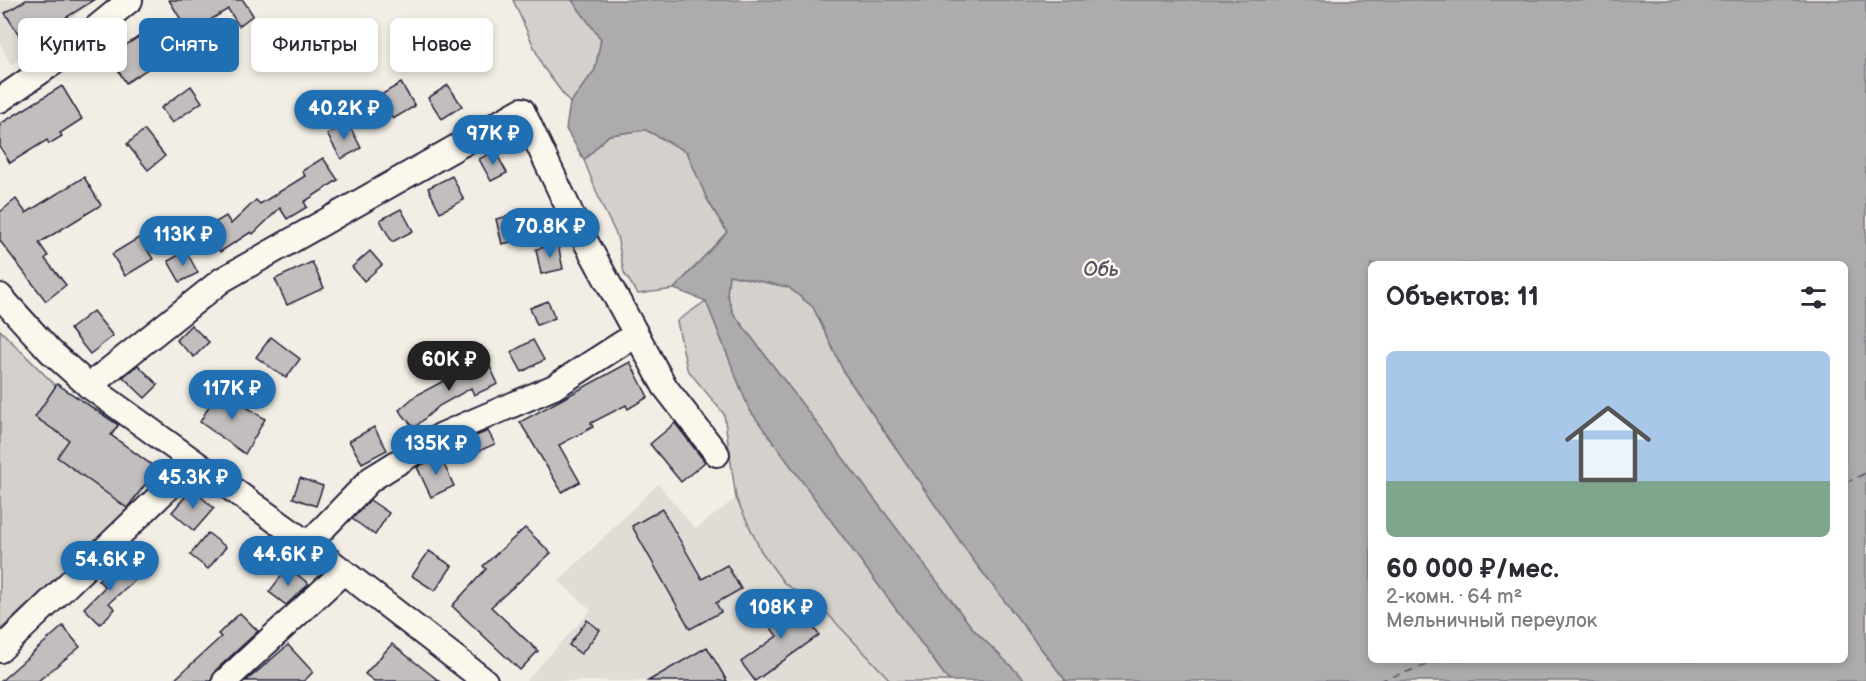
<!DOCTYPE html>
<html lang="ru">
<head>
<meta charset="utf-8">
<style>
  :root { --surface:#fff; --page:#f7f7f7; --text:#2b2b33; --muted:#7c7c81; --line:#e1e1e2; --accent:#1f6fb2 }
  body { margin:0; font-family:"Balsamiq Sans",sans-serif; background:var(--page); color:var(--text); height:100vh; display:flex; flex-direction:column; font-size:22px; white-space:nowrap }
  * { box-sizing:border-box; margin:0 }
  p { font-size:20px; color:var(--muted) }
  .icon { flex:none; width:33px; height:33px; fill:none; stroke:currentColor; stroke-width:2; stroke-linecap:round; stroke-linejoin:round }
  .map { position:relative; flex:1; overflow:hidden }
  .panel { position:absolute; left:1368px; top:261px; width:480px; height:402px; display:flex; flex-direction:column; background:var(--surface); border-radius:9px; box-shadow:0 3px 9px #0003 }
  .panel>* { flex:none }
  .guide { position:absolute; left:18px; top:18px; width:570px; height:54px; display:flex; gap:12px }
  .price { position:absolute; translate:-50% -51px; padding:0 14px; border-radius:21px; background:var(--accent); color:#fff; font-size:20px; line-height:39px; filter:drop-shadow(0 2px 3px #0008) }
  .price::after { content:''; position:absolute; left:50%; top:36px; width:18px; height:14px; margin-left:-9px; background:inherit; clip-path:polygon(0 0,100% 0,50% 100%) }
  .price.current { background:#222; color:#fff }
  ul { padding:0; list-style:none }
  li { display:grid; align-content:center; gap:12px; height:318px; padding:0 18px }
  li+li { border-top:2px solid var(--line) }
  li span { display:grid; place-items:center; height:186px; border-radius:9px; color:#555 }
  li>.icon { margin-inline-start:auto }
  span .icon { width:108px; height:108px; fill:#fffc; stroke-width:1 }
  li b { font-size:26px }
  h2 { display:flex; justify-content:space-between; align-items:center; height:72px; padding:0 18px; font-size:26px }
  .chip { padding:0 21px; border-radius:9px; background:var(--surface); box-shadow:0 3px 9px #0003; font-size:21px; line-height:54px }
  .chip.current { background:var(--accent); color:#fff }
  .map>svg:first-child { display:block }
</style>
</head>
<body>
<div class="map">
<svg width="1866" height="681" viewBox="0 0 1866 681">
  <rect width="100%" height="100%" fill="#f2eee5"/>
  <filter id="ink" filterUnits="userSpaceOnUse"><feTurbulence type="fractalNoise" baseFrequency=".0167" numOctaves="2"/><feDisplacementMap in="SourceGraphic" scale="12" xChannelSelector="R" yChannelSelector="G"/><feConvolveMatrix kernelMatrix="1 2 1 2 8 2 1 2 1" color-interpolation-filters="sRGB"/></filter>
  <g filter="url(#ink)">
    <g fill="#e0dcd6">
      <polygon points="0,0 96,0 11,65 0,43"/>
      <polygon points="658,484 696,529 736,498 761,551 784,583 824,610 891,681 526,681 591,610 559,581"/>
    </g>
    <g fill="#d4d1cc" stroke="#7b7a84" stroke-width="1.5">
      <polygon points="513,0 572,0 601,39 595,70 570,103 543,67"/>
      <polygon points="646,130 687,152 707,199 727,232 674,289 638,294 624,273 617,236 602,206 584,160 609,135"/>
      <polygon points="729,275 788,287 813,307 845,374 973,560 1066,681 1026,681 973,629 733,313 727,294"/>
      <polygon points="706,301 749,409 949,681 891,681 824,610 784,583 761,551 736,498 724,414 687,369 677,321"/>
      <polygon points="0,330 55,385 57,384 119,425 111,436 157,469 128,508 109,530 0,630"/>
    </g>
    <path fill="#aeabad" stroke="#76747f" stroke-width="1.5" fill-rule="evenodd" d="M 572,0 L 1866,0 L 1866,681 L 1066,681 L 973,560 L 845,374 L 813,307 L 788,287 L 729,275 L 727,294 L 733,313 L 973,629 L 1026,681 L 949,681 L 749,409 L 706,301 L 674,289 L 727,232 L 707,199 L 687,152 L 646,130 L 609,135 L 584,160 L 566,129 L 570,103 L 595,70 L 601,39 ZM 1371,264 L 1845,264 L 1845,660 L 1371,660 Z"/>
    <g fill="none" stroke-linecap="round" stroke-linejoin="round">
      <g stroke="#535263" stroke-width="1.5" stroke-dasharray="8 6" stroke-linecap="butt">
        <polyline points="1845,483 1866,473"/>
        <polyline points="1379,681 1443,660"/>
      </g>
    </g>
    <g fill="#c2bebe" stroke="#22223b" stroke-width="1.5">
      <polygon points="26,0 94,0 53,26 49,20 21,38 5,13"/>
      <polygon points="169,0 243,0 253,15 239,26 228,9 189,33"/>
      <polygon points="149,30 166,57 126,83 109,56"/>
      <polygon points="401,83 415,106 393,119 379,96"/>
      <polygon points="448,85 462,106 442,119 428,98"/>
      <polygon points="62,86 82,119 60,133 62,136 49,144 47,140 10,163 0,147 0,124"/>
      <polygon points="191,86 202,102 172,123 161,108"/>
      <polygon points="348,123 361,148 341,159 327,134"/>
      <polygon points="144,130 165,156 148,170 127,144"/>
      <polygon points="495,151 507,173 491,181 479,159"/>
      <polygon points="323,158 338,180 304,202 307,207 287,219 280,208 253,234 251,232 220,252 206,228 226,216 231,224 256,200 260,204 305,176 302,171"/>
      <polygon points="452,176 464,200 440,212 428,188"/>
      <polygon points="84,177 101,205 39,243 48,256 45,259 66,285 46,301 0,241 0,212 16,199 26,213"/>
      <polygon points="401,209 413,231 392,242 380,220"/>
      <polygon points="518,214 524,239 502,244 496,219"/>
      <polygon points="140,237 153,259 125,276 112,254"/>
      <polygon points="558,244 563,269 541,274 536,249"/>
      <polygon points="186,251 198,273 180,282 168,261"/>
      <polygon points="370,251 382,265 364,281 352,267"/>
      <polygon points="312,262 324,288 287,305 275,279"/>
      <polygon points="548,301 555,318 537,325 530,308"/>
      <polygon points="93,311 113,336 90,354 70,329"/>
      <polygon points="191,325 209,342 194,357 176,340"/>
      <polygon points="271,337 300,359 286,378 256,357"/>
      <polygon points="533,340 544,360 522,372 511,352"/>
      <polygon points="487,360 498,384 474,395 471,388 439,406 414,428 399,410 415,396 453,376"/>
      <polygon points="630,362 648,397 628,409 626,405 591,423 593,427 559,445 580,482 562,492 520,422"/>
      <polygon points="138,365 158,385 145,398 123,377"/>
      <polygon points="57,384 118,425 111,435 157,469 127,508 57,457 69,440 35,417"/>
      <polygon points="219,389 265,419 245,454 200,422"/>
      <polygon points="675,423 705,462 681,482 650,444"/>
      <polygon points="374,427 387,450 362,463 349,441"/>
      <polygon points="488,431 495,444 463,458 457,444"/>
      <polygon points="440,456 454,486 431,497 417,467"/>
      <polygon points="300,478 323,486 316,506 293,498"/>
      <polygon points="192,489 214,508 194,531 172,512"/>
      <polygon points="370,500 389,513 375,535 352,519"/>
      <polygon points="662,509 702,579 727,565 741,589 716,603 721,612 690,629 632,526"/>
      <polygon points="525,528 551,553 491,607 538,651 520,670 452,606 486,569 483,566"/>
      <polygon points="208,533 226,547 208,569 190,555"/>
      <polygon points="429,551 452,566 435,591 412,576"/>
      <polygon points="119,561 136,579 109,603 115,609 100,624 84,608 105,587 98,580"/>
      <polygon points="288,567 309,584 286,605 269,592"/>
      <polygon points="794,600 819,635 755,681 741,662 777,636 765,620"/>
      <polygon points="240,613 258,631 215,671 211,681 173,681 221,637 218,634"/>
      <polygon points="587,620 600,630 581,654 569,645"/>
      <polygon points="63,626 80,647 38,681 1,681"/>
      <polygon points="392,644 439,681 374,681 365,674"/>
      <polygon points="288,645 313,672 304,681 246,681"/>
      <polygon points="707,647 727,681 648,681"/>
    </g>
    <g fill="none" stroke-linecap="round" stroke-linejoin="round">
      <defs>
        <g id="minor">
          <polyline points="0,100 53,63 130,0"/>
          <polyline points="0,296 50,351 89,386 308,544 485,681"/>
          <polyline points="89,386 222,280 522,110 575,222 665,387 717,454"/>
          <polyline points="308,544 371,479 442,435 554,387 635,335"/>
          <polyline points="0,650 194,463"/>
          <polyline points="225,681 343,572"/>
        </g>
      </defs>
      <use href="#minor" stroke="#22223b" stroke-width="28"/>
      <use href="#minor" stroke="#fbf7ec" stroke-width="24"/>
    </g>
  </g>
  <g text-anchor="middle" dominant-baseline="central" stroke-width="5" stroke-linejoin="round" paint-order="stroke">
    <g font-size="20" font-style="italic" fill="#535263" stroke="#fbf7ec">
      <text x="1101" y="270">Обь</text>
    </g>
  </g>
</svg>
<b class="price" style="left:344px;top:141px">40.2K ₽</b>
<b class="price" style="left:493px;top:166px">97K ₽</b>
<b class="price" style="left:550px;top:259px">70.8K ₽</b>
<b class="price" style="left:183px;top:267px">113K ₽</b>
<b class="price current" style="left:449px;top:392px">60K ₽</b>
<b class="price" style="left:232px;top:421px">117K ₽</b>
<b class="price" style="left:436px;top:476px">135K ₽</b>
<b class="price" style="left:193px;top:510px">45.3K ₽</b>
<b class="price" style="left:288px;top:587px">44.6K ₽</b>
<b class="price" style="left:110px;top:592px">54.6K ₽</b>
<b class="price" style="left:781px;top:640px">108K ₽</b>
<div class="guide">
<a class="chip">Купить</a>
<a class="chip current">Снять</a>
<a class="chip">Фильтры</a>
<a class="chip">Новое</a>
</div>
<section class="panel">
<h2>Объектов: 11<svg class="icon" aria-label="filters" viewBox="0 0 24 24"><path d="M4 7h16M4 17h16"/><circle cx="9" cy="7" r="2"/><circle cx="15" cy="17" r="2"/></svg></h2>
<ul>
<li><span style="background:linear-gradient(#a9c7e8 70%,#7fa58c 0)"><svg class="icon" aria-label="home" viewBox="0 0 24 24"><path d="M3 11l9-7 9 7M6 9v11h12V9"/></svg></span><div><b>60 000 ₽/мес.</b><p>2-комн. · 64 m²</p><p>Мельничный переулок</p></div></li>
</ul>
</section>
</div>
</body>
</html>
